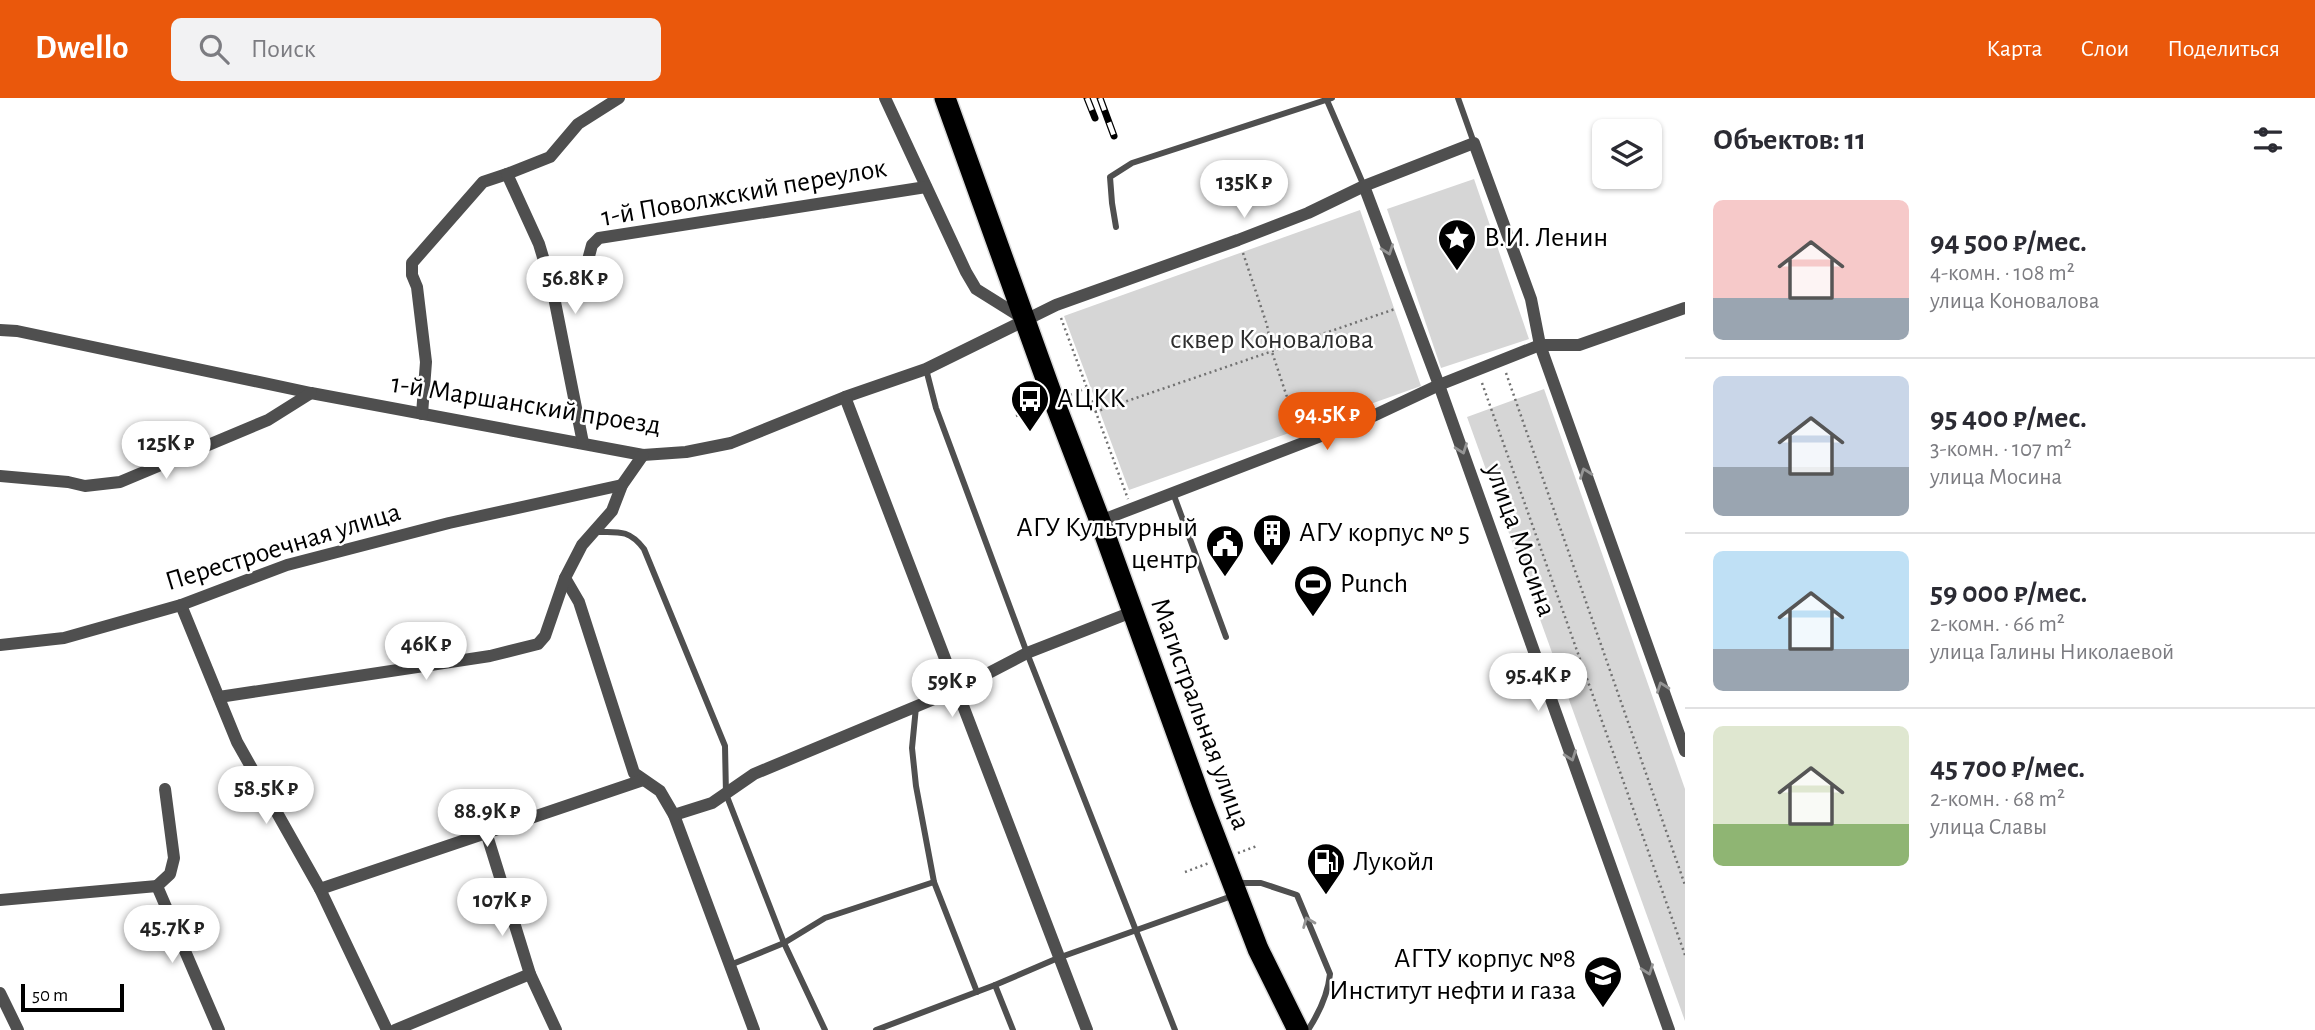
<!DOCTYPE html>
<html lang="ru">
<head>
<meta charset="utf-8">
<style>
  :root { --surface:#fff; --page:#f2f2f3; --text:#2b2b33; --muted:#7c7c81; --line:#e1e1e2; --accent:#ea580c }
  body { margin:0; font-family:"Alegreya Sans",sans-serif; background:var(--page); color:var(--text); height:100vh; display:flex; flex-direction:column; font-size:26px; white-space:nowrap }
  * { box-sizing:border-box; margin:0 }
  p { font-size:23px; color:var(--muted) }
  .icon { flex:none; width:38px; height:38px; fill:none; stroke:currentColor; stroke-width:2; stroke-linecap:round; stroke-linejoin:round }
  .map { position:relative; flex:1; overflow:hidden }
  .panel { display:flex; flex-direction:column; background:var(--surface); width:630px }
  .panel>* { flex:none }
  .fabs { position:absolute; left:1592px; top:21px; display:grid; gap:14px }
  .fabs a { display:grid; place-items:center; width:70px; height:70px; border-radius:10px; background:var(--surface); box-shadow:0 2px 5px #0004; font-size:35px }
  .scale { position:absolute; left:21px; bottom:18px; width:103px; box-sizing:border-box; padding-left:7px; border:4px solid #000; border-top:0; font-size:19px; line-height:24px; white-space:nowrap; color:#000; -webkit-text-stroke:5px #fff; paint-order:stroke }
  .price { position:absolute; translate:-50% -60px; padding:0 16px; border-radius:24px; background:#fff; color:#222; font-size:23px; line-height:46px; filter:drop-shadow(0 2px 4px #0008) }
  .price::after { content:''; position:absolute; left:50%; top:42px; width:21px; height:16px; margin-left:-10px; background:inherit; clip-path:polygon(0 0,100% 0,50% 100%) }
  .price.on { background:var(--accent); color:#fff }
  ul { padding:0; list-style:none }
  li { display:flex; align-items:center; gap:21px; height:175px; padding:0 28px }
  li+li { border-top:2px solid var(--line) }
  li span { display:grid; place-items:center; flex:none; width:196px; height:140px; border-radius:10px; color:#555 }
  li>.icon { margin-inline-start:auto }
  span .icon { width:84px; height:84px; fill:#fffc; stroke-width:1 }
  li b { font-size:30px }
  h2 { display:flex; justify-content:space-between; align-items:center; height:84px; padding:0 28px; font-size:30px }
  header { display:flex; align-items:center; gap:42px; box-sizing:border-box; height:98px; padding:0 35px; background:var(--accent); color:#fff }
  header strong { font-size:33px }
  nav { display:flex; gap:38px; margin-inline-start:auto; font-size:24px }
  .search { width:490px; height:63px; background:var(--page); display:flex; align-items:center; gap:18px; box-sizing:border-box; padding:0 24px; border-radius:10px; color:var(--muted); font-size:26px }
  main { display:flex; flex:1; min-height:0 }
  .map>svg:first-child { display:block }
</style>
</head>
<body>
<header>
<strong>Dwello</strong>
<div class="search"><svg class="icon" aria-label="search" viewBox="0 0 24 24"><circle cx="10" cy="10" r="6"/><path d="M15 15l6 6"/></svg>Поиск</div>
<nav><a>Карта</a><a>Слои</a><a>Поделиться</a></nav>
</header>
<main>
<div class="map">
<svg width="1685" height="932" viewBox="0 0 1685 932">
  <rect width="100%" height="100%" fill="#fff"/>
  <g fill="#d6d6d6">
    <polygon points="1474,81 1529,241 1441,270 1387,111"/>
    <polygon points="1360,112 1421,288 1129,392 1064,218"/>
    <polygon points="1544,291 1685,691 1685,923 1467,319"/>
  </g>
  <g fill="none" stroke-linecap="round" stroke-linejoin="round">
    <defs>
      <polyline id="highway" points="945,0 1054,303 1100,423 1202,705 1258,851 1298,932"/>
    </defs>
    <use href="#highway" stroke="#dbdbdb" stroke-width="24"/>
    <g stroke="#717171" stroke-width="2.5" stroke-dasharray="2 3.5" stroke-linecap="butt">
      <polyline points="1243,155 1267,227 1272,254 1298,332"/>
      <polyline points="1061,220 1128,401"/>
      <polyline points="1506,275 1685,787"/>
      <polyline points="1482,285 1685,857"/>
      <polyline points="1070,297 1086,290"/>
      <polyline points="1095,314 1395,211"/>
      <polyline points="1016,318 1038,310"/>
      <polyline points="1238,755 1257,748"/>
      <polyline points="1185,774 1209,765"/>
    </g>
    <g stroke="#4f4f4f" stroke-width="6">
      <polyline points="1326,0 1364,88"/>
      <polyline points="1458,0 1474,45"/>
      <polyline points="1116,129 1112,105 1110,79 1132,65 1332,0"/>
      <polyline points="926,271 936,310 1027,555 1175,932"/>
      <polyline points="1173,395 1226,539"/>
      <path d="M 596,434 C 618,434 629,431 644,451 L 725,648 L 726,696 L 784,845 L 825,932"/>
      <polyline points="916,609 912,650 916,688 934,784 977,894"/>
      <path d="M 1237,785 L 1261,785 L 1297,797 L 1330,876 C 1328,897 1319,915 1308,932"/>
      <polyline points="730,867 784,845 825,820 934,784"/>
      <polyline points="876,932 995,887"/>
      <polyline points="1013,932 995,887 1058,860 1232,798"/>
    </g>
    <g stroke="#4f4f4f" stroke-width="12">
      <polyline points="885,0 966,174 976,191 1024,221"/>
      <polyline points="1364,88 1439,287 1669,932"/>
      <polyline points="552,189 585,173 592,147 599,140 926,89"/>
      <polyline points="0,232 17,233 311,295 643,357 686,354 731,345 845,299 926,271 1056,207 1238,142 1308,115 1364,88 1474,45 1531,201 1540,247 1685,653"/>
      <polyline points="845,299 1087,932"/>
      <polyline points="422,316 426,264 417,189 412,177 412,165 483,84 507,76"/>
      <polyline points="583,345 552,189 539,146 507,76 550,59 578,26 619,0"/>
      <polyline points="643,357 622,387 612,413 582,447 565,480 579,504 634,675 660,693 674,717 754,932"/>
      <polyline points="0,378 68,384 85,388 120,384 268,322 311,295"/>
      <polyline points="1100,423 1373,318 1439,287 1540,247 1579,247 1685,210"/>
      <polyline points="181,507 237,644 320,791 387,932"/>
      <polyline points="0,547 64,540 181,507 287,467 449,425 622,387"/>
      <polyline points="219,599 490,558 538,546 545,538 565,480"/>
      <polyline points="674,717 712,705 754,676 958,591 1027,555 1132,514"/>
      <polyline points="486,734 530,876 556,932"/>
      <polyline points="157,788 219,932"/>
      <polyline points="157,788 170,776 174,760 165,691"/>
      <polyline points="320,791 643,682"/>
      <polyline points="0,802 157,788"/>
      <polyline points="0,895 18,932"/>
      <polyline points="395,932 530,876"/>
    </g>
    <use href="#highway" stroke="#000" stroke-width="21"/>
    <defs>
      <g id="rail">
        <polyline points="1087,0 1095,20"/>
        <polyline points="1100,0 1114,38"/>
      </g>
    </defs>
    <use href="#rail" stroke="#000" stroke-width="7"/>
    <use href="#rail" stroke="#fff" stroke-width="4.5" stroke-dasharray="13" stroke-linecap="butt"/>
  </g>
  <defs><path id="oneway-chevron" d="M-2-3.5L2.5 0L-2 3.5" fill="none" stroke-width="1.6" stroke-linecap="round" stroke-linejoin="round" transform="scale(1.75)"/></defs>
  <g stroke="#959595">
    <use href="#oneway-chevron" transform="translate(1388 152) rotate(70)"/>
    <use href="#oneway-chevron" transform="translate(1462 351) rotate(70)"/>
    <use href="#oneway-chevron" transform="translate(1585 375) rotate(-110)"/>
    <use href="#oneway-chevron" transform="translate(1662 589) rotate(-110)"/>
    <use href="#oneway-chevron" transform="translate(1571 658) rotate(70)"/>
    <use href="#oneway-chevron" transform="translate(1308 824) rotate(-112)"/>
    <use href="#oneway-chevron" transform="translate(1648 872) rotate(70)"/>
  </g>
  <defs>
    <symbol id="sight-pin" viewBox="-11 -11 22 30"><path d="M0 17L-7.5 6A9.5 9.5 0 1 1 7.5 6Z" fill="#000" stroke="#fff"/><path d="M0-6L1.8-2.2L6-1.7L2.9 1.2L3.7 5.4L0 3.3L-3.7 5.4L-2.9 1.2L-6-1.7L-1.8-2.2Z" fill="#fff"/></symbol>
    <symbol id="bus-pin" viewBox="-11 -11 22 30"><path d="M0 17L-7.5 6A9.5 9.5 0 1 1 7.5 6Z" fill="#000" stroke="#fff"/><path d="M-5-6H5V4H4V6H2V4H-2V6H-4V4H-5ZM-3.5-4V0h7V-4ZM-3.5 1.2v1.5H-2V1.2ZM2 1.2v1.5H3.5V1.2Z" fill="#fff"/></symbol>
    <symbol id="building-pin" viewBox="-11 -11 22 30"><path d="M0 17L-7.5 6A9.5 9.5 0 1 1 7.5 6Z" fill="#000" stroke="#fff"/><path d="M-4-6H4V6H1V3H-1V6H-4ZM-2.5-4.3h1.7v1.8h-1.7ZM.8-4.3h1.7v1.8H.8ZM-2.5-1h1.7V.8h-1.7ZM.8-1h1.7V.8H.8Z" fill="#fff"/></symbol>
    <symbol id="civic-pin" viewBox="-11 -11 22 30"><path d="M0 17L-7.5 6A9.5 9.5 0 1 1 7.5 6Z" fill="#000" stroke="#fff"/><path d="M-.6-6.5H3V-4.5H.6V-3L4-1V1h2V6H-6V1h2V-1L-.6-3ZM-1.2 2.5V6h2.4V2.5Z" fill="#fff"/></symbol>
    <symbol id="stadium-pin" viewBox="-11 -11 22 30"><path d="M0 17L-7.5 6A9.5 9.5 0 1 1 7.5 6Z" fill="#000" stroke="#fff"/><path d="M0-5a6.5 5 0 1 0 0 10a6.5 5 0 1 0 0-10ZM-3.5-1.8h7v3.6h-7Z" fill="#fff"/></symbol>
    <symbol id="fuel-pin" viewBox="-11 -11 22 30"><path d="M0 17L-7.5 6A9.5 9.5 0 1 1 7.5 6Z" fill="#000" stroke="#fff"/><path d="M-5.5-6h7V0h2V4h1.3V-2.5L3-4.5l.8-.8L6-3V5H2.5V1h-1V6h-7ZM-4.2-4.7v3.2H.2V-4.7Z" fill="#fff"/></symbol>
    <symbol id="university-pin" viewBox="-11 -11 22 30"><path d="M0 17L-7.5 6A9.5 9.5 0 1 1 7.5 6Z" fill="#000" stroke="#fff"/><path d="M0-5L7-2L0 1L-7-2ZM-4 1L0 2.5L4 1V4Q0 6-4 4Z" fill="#fff"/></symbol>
  </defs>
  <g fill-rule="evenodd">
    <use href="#sight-pin" x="1435" y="118" width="44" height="60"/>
    <use href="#bus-pin" x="1008" y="279" width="44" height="60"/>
    <use href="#building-pin" x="1250" y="413" width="44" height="60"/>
    <use href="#civic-pin" x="1203" y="424" width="44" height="60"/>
    <use href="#stadium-pin" x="1291" y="464" width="44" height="60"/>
    <use href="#fuel-pin" x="1304" y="742" width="44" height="60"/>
    <use href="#university-pin" x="1581" y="855" width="44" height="60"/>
  </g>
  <g text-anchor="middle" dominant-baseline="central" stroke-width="5" stroke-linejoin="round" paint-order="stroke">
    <g font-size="28" fill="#000" stroke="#fff">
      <text transform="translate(744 95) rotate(-10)">1-й Поволжский переулок</text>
      <text transform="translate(526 307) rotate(9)">1-й Маршанский проезд</text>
      <text transform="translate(1520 442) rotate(70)">улица Мосина</text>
      <text transform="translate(283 449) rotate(-17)">Перестроечная улица</text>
      <text transform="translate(1200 616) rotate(70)">Магистральная улица</text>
    </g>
    <g font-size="28" fill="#000" stroke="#fff" text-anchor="start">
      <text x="1484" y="140">В.И. Ленин</text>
      <text x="1057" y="301">АЦКК</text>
      <text x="1198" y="430" text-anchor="end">АГУ Культурный<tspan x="1198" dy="32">центр</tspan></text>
      <text x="1299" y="435">АГУ корпус № 5</text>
      <text x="1340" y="486">Punch</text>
      <text x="1353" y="764">Лукойл</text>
      <text x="1576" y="861" text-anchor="end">АГТУ корпус №8<tspan x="1576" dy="32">Институт нефти и газа</tspan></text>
    </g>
    <g font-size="28" fill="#2d2d2d" stroke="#fff">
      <text x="1272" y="242">сквер Коновалова</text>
    </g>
  </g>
</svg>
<div class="fabs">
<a><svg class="icon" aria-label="layers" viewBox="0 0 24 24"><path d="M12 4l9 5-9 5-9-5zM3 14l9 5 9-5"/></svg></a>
</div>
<div class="scale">50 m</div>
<b class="price" style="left:1244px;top:122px">135K ₽</b>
<b class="price" style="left:575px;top:218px">56.8K ₽</b>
<b class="price on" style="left:1327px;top:354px">94.5K ₽</b>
<b class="price" style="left:166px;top:383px">125K ₽</b>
<b class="price" style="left:426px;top:584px">46K ₽</b>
<b class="price" style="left:1538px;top:615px">95.4K ₽</b>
<b class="price" style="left:952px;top:621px">59K ₽</b>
<b class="price" style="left:266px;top:728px">58.5K ₽</b>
<b class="price" style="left:487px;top:751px">88.9K ₽</b>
<b class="price" style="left:502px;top:840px">107K ₽</b>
<b class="price" style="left:172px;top:867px">45.7K ₽</b>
</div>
<section class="panel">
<h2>Объектов: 11<svg class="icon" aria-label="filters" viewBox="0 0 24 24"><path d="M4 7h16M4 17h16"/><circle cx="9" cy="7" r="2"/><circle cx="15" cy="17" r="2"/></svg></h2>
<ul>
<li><span style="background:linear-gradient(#f6c9c9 70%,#9aa5b1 0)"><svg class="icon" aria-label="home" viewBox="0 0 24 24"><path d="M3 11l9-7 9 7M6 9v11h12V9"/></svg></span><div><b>94 500 ₽/мес.</b><p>4-комн. · 108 m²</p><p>улица Коновалова</p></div></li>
<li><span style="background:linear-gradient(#c9d6e8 65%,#9aa5b1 0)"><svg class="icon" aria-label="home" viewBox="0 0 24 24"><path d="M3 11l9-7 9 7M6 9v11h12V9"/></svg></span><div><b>95 400 ₽/мес.</b><p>3-комн. · 107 m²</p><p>улица Мосина</p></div></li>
<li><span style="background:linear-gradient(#bfe0f5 70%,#9aa5b1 0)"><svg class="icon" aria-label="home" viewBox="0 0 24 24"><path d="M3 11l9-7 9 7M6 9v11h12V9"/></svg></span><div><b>59 000 ₽/мес.</b><p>2-комн. · 66 m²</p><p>улица Галины Николаевой</p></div></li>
<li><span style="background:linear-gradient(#dfe7d0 70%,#8fb573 0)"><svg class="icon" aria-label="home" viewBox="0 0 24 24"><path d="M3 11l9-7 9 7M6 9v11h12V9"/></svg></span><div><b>45 700 ₽/мес.</b><p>2-комн. · 68 m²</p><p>улица Славы</p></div></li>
</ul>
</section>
</main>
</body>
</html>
